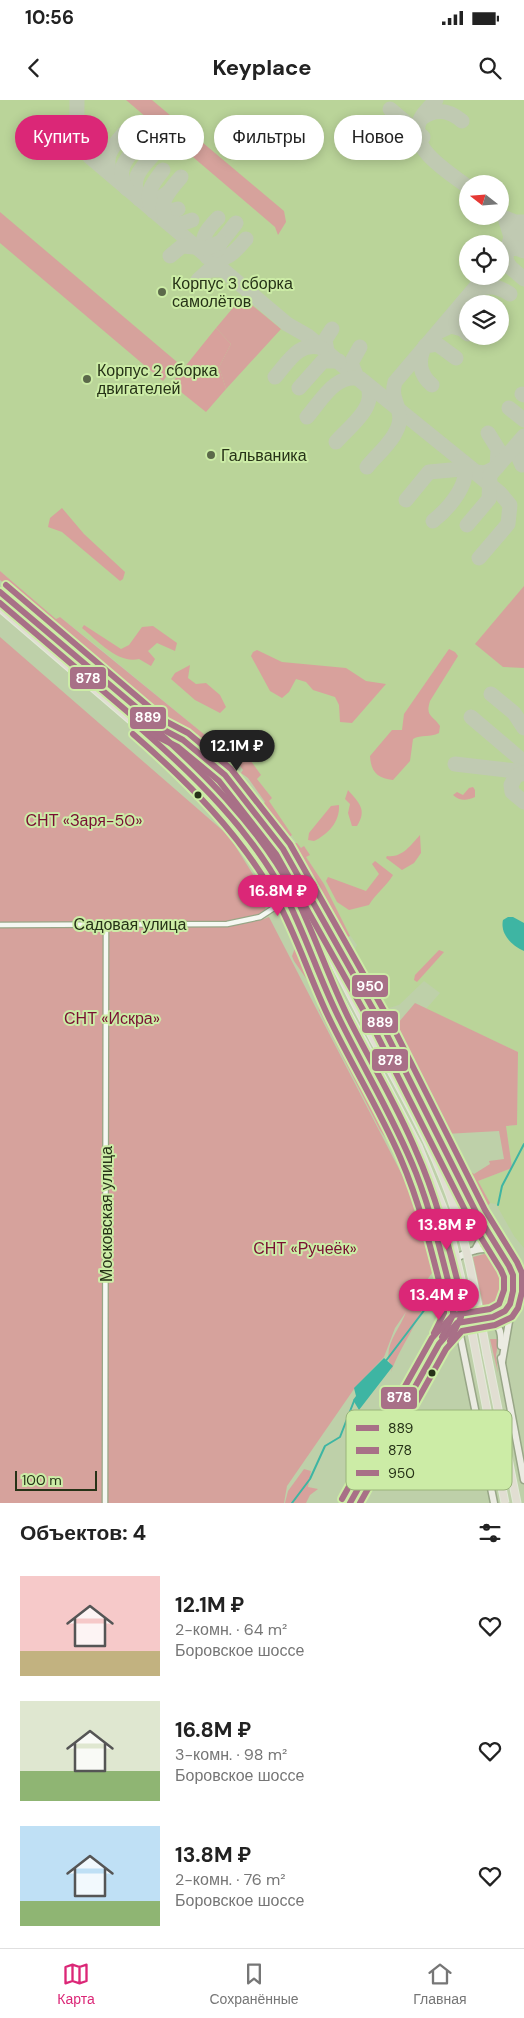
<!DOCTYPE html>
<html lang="ru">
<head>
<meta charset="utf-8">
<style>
  :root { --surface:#fff; --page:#f6f6f6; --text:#222; --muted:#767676; --line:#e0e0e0; --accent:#db2777 }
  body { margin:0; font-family:"DM Sans",sans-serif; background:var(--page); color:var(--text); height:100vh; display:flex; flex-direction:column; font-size:19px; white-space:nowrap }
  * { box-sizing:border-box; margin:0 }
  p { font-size:16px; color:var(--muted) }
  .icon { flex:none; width:28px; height:28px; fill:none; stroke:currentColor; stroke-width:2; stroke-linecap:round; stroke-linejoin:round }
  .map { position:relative; height:1403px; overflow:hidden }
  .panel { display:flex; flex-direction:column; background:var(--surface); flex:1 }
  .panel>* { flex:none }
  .hud { position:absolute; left:15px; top:15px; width:495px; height:45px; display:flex; gap:10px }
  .needle { width:32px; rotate:287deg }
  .fabs { position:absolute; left:459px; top:75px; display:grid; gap:10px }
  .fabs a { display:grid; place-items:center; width:50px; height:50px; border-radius:50%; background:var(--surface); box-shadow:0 2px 12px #0003; font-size:25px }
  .scale { position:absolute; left:15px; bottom:12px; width:82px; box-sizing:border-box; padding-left:5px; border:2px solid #263217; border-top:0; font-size:14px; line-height:18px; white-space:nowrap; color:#263217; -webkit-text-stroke:4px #cceca6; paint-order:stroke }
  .price { position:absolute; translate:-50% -42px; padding:0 11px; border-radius:18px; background:var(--accent); color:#fff; font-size:16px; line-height:32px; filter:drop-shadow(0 1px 2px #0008) }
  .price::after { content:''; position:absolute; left:50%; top:30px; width:15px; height:11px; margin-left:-8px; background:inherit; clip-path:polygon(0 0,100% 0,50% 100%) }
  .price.selected { background:#222; color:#fff }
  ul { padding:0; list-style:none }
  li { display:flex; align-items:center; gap:15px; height:125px; padding:0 20px }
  li span { display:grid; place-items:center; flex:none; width:140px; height:100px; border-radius:0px; color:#555 }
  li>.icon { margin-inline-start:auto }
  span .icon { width:60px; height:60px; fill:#fffc; stroke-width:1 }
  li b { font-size:21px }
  h2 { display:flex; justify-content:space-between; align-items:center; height:60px; padding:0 20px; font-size:21px }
  .tag { padding:0 18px; border-radius:22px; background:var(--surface); box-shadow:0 2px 12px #0003; font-size:18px; line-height:45px }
  .tag.selected { background:var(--accent); color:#fff }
  .status { display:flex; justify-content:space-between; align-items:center; height:35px; padding:0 25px; background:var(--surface); direction:ltr }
  .status svg { height:14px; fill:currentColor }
  header { display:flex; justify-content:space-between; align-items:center; height:65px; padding:0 20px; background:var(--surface); font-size:22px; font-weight:700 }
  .tabs { display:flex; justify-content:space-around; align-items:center; height:70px; border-top:1px solid var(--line); background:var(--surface); font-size:14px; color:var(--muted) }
  .tabs a { display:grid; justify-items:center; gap:2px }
  .tabs .selected { color:var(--accent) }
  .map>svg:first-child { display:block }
</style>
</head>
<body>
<div class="status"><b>10:56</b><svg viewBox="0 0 49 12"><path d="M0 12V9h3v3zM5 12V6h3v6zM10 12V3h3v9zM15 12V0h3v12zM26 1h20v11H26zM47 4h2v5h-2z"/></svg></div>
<header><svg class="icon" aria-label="back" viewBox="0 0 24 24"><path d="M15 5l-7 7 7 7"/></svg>Keyplace<svg class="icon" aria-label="search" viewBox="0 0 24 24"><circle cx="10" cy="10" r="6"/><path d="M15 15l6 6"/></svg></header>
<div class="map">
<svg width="524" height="1403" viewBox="0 0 524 1403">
  <rect width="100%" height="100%" fill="#bed0a9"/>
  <path fill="#bad499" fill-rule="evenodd" d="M 0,0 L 524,0 L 524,1148 L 514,1136 L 496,1104 L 490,1103 L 478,1081 L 512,1068 L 506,1026 L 517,1025 L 518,952 L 426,909 L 440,893 L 424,881 L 399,905 L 389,908 L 382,906 L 353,855 L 357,845 L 347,831 L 324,784 L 306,757 L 309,754 L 304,746 L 301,748 L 297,743 L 268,701 L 272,698 L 257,679 L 261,675 L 241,651 L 234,655 L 219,649 L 204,639 L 205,635 L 97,546 L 60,517 L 56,519 L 0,471 ZM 468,84 L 500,84 L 500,116 L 468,116 ZM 468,144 L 500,144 L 500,176 L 468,176 ZM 468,204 L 500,204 L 500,236 L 468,236 Z"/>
  <g fill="#d6a29c">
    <polygon points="126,0 152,0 284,111 286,122 278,135 275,127"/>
    <polygon points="0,112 177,262 163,281 0,143"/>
    <polygon points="242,197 281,229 226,289 219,267 231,244 216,228"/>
    <polygon points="0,471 56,519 60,517 205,635 204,639 219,649 234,655 243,650 261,675 257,679 272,698 269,701 292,735 287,739 285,738 263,704 265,702 248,678 241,673 243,670 236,660 226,664 165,617 0,480"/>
    <polygon points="524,486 524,568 503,567 475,544"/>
    <path d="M 0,537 L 229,736 L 267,797 L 264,819 L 269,817 L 413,1096 L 438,1164 L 421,1189 L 425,1188 L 429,1190 C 422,1219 401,1244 391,1272 L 392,1266 L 389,1262 C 385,1243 400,1229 406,1212 L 395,1228 L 384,1257 L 354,1289 L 287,1386 L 284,1403 L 0,1403 Z"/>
    <polygon points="294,743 297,743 301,748 304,746 310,755 306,757 324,784 350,836 345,838 340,835 299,760 300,759 293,748"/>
    <polygon points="415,903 518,952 517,1025 506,1026 512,1068 478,1081 490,1103 485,1109 465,1075 471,1072 474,1074 490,1064 489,1061 504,1059 499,1031 445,1034 396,936 398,923"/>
    <polygon points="445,1065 478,1132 469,1137"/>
    <path d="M 484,1154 C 514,1156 520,1210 485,1214 L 473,1157 Z"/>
    <polygon points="490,1239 499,1239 496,1255 498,1273"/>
  </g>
  <g fill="#d8a19c">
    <polygon points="216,228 231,244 219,267 226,289 206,312 171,284"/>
    <polygon points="62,408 84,434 125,472 123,479 120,481 62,432 48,427 50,418"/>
    <path d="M 84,525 L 121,549 L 129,545 L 142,527 L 153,526 L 177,543 L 175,551 L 157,543 L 148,551 L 155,559 L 151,566 L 139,559 C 118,564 98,541 82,528 Z"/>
    <path d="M 449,549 L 455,552 L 458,556 L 430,601 C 425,617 433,615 440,626 L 439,633 C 430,638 421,634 413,639 L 410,661 L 393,680 C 378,678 371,673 370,656 L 392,630 L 402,630 L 404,614 Z"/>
    <polygon points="257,550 282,562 346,568 366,581 386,584 352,623 340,622 339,605 335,597 313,590 306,582 296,579 289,592 282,598 270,591 251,556 253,552"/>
    <polygon points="190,565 188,578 196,584 206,583 220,595 226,607 220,613 195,600 171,579 175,573"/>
    <path d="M 473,687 L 475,690 L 475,697 C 466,701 460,701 453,695 L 457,692 L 463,695 L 469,688 Z"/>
    <path d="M 348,690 C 358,702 368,709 357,726 L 352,726 L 348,713 L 350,704 L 345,699 Z"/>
    <path d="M 339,705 C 340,722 328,734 314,741 L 308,740 L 309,733 L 331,706 Z"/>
    <path d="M 420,735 L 421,753 L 414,763 L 402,770 L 386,758 L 387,756 C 402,758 410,746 420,735 Z"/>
    <path d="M 375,761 L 393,775 C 386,787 376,793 369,805 L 349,810 L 337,802 L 326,781 L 328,777 L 366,791 L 379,774 L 372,764 Z"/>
    <polygon points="295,848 299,851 334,926 393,1043 389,1043 380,1030 319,910 317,894 294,861 292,856"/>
    <polygon points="439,850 444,852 417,882 414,880 415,875"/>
    <polygon points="304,1369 311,1371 308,1387 318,1389 310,1395 306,1403 285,1403 288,1391"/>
  </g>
  <g fill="#3eb5a3">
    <path d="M 508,817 L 513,817 L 524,823 L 524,851 C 511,845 500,834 503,820 Z"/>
    <polygon points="384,1258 393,1266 359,1310 353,1300 356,1296 354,1288"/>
  </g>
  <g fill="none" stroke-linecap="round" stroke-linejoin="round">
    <g stroke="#3eb5a3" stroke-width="2">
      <polyline points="498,1105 502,1086 524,1044"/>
      <polyline points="385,1262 435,1196"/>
      <polyline points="292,1403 310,1379 325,1346 340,1337 354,1301"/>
    </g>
    <g stroke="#c0cab2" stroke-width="15">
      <path d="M 77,0 C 77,22 75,40 90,57 L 287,224 L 308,236 L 368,287 C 376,308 349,327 336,342"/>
      <path d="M 436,0 C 431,6 424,12 421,18 C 404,47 449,72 468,87"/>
      <polyline points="390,9 423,37"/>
      <path d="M 422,18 C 436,8 449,10 462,21"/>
      <path d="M 154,54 C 141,68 129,79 139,99 C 150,102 158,101 167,93"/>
      <path d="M 163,70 C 152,84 144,93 153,111 L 163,113 L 178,109"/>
      <path d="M 113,76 C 100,58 114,45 126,31"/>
      <path d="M 181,77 C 168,92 157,103 167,122 L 181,124 L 192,120"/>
      <path d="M 127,89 C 115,72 125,60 136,47"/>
      <path d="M 218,118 C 206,130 198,140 207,157 C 226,163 234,153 246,139"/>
      <polyline points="217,150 221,142 236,123"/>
      <polyline points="507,150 511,137 505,118 515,122 524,122"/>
      <polyline points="170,156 182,146 207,148 221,142"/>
      <polyline points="500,159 524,132"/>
      <polyline points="501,164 510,167 524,179"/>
      <polyline points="510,167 506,160 507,150 516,148 524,151"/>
      <polyline points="198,180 209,170 223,170"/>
      <path d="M 471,193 C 484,184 497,185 510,194"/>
      <polyline points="445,224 457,219 468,219"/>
      <polyline points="438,232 451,226 462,229 468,234"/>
      <polyline points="327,251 325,240 332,229"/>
      <polyline points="356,275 351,263 360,247"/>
      <path d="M 275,277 C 288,262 300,240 322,248"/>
      <path d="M 432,285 C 420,275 417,261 425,246 L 437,244 L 456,258"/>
      <polyline points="299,288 323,261 339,261"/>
      <polyline points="522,294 524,295"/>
      <polyline points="509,308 524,320"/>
      <path d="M 307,317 C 321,301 336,272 361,279 L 476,372 L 485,373 L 497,367 L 498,349 L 488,333"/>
      <polyline points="519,342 516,351 522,365"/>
      <path d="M 367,367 C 378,353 405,332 399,312 C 396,300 391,295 395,282 L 485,176"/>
      <polyline points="406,400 429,372 462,369 472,370 500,393 510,405 508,424 479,458"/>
      <path d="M 433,421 C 448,409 475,380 461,361"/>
      <polyline points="467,425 489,399 490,375 524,336"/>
      <polyline points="491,594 514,613 524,628"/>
      <polyline points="471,617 524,662"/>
      <polyline points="455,664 524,672"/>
      <polyline points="524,673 516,676 511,685 512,692 524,702"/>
    </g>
    <defs>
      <g id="street">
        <polyline points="0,825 227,824 260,817 286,800"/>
        <polyline points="105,1403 106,825"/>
      </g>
      <g id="secondary">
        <polyline points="165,630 183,640 218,668 261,718 301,778 383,927 477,1114 512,1173 512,1204 502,1262"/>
        <polyline points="301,833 328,896 407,1052 426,1099 453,1200 494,1403"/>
        <polyline points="475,1150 482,1137 479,1122"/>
        <polyline points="509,1165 524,1180"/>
        <path d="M 447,1174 L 453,1160 C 468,1151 483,1145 500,1152"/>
        <polyline points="513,1195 524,1185"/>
        <path d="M 482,1219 C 499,1221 502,1230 501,1246"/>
        <polyline points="444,1239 457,1223 498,1216 510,1204"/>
        <polyline points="501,1258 524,1380"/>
        <polyline points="350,1403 437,1248 453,1211"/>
      </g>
      <g id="primary">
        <path d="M 0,492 C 42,528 85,564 127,599 C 163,630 201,661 231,698 C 290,770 330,856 373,938"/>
        <polyline points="0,508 154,640 203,686 227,713 281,791 364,943"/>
        <polyline points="487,1255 517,1403"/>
      </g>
    </defs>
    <use href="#street" stroke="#98a687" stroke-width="7"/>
    <use href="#secondary" stroke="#98a687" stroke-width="9"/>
    <use href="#primary" stroke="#e2ead8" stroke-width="9"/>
    <use href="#street" stroke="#f5f8f2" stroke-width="4.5"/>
    <use href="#secondary" stroke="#ebebe2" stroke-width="6"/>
    <use href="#primary" stroke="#e1ded2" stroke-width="7"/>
    <defs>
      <g id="primary-bridge">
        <path d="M 373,938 C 401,989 430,1040 450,1095 C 468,1146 477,1202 487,1255"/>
        <polyline points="364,943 418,1046 446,1116 465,1196 505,1403"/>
      </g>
    </defs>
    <use href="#primary-bridge" stroke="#e2ead8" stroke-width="9" stroke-linecap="butt"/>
    <use href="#primary-bridge" stroke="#e1ded2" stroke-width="7"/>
    <defs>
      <g id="bus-1">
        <polyline points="0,492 162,629 183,640 225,675 283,749 383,927 477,1114 509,1166 513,1175 513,1191 510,1204 505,1211 493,1217 457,1223 439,1244 350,1403"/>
        <path d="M 139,627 C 195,676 250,729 285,795 C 306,835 319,879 340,920 C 365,971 395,1020 416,1073 C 432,1114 442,1157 453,1200 L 453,1215 L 442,1237"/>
      </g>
      <g id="bus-2">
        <polyline points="0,503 156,636 178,647 219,681 276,754 375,931 469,1118 501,1170 504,1177 504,1190 499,1204 490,1209 453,1215 432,1238 342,1399"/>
        <path d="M 133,634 C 188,682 240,734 276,798 C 298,838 311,882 331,922 C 353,967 380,1011 400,1057 C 420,1103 432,1152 444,1201 L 444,1213 L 434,1233"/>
      </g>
      <g id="bus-3">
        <polyline points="6,485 167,622 188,633 231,669 290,744 391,923 485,1110 517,1162 522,1173 522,1192 518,1208 512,1217 495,1225 462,1231 446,1249 360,1403"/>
        <path d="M 145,620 C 201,670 257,724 293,791 C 314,832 328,877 349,919 C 371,963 397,1005 416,1051 C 437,1098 449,1148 462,1199 L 461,1217 L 450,1241"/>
      </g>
    </defs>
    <use href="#bus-1" stroke="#cceca6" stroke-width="10"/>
    <use href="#bus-2" stroke="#cceca6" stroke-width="10"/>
    <use href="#bus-3" stroke="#cceca6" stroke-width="10"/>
    <use href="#bus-1" stroke="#a87087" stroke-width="6"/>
    <use href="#bus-2" stroke="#a87087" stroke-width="6"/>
    <use href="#bus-3" stroke="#a87087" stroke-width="6"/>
  </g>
  <g fill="#5b694a" stroke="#cceca6" stroke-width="2">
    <circle cx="162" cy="192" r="5"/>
    <circle cx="87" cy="279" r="5"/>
    <circle cx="211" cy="355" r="5"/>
  </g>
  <g fill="#263217" stroke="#cceca6" stroke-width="2">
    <circle cx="198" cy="695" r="4.5"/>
    <circle cx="432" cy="1273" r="4.5"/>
  </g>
  <g text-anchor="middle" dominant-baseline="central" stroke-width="4" stroke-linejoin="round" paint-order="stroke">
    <g font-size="16" fill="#263217" stroke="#cceca6" text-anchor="start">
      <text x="172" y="183">Корпус 3 сборка<tspan x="172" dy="18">самолётов</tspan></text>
      <text x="97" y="270">Корпус 2 сборка<tspan x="97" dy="18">двигателей</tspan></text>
      <text x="221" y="355">Гальваника</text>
    </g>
    <g font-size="16" fill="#790f33" stroke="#cceca6">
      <text x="84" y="720">СНТ «Заря-50»</text>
      <text x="112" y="918">СНТ «Искра»</text>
      <text x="305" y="1148">СНТ «Ручеёк»</text>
    </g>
    <g font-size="16" fill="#263217" stroke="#cceca6">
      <text x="130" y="824">Садовая улица</text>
      <text transform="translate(106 1114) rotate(-90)">Московская улица</text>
    </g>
  </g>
  <rect x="346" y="1310" width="166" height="80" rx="8" fill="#cceca6" stroke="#9ab47b" stroke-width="1"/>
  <rect x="356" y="1325" width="23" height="6" fill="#a87087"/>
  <rect x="356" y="1347" width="23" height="7" fill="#a87087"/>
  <rect x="356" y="1370" width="23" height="6" fill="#a87087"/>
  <g font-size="14" fill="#263217">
    <text x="388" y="1333">889</text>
    <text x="388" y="1355">878</text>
    <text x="388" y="1378">950</text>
  </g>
  <g stroke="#cceca6" stroke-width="2">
    <rect x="69" y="566" width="38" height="24" rx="5" fill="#a87087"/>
    <rect x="129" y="606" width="38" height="24" rx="5" fill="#a87087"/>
    <rect x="351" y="874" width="38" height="24" rx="5" fill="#a87087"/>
    <rect x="361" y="910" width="38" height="24" rx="5" fill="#a87087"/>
    <rect x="371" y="948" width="38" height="24" rx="5" fill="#a87087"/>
    <rect x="380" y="1286" width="38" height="24" rx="5" fill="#a87087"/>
  </g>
  <g font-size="14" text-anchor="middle" font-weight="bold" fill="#fff">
    <text x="88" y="583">878</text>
    <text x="148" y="622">889</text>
    <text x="370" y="891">950</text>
    <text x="380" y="927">889</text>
    <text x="390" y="965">878</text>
    <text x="399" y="1302">878</text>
  </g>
</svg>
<div class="fabs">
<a><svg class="needle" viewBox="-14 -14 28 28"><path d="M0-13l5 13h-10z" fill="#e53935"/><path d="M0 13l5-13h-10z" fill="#767676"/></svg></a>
<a><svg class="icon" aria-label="locate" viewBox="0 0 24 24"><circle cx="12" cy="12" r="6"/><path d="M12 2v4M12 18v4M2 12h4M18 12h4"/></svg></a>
<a><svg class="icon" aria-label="layers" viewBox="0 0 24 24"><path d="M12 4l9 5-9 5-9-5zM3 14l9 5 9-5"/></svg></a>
</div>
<div class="scale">100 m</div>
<b class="price selected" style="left:237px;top:672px">12.1M ₽</b>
<b class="price" style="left:278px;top:817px">16.8M ₽</b>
<b class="price" style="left:447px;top:1151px">13.8M ₽</b>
<b class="price" style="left:439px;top:1221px">13.4M ₽</b>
<div class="hud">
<a class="tag selected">Купить</a>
<a class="tag">Снять</a>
<a class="tag">Фильтры</a>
<a class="tag">Новое</a>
</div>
</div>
<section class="panel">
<h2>Объектов: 4<svg class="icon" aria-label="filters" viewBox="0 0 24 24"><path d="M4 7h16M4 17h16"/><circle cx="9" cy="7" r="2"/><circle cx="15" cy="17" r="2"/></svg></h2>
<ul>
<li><span style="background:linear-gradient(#f6c9c9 75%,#c2b280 0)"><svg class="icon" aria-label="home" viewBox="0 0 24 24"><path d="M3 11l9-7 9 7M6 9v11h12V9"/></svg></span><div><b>12.1M ₽</b><p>2-комн. · 64 m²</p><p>Боровское шоссе</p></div><svg class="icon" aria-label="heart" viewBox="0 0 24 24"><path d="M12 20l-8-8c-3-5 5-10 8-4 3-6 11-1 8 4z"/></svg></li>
<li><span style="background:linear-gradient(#dfe7d0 70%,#8fb573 0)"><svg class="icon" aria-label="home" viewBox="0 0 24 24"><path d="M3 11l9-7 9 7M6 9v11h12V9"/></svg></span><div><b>16.8M ₽</b><p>3-комн. · 98 m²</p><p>Боровское шоссе</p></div><svg class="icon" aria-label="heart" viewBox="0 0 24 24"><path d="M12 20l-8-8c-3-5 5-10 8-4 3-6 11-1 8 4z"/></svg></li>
<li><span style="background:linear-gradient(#bfe0f5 75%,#8fb573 0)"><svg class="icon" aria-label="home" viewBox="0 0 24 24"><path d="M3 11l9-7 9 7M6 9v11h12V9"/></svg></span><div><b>13.8M ₽</b><p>2-комн. · 76 m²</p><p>Боровское шоссе</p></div><svg class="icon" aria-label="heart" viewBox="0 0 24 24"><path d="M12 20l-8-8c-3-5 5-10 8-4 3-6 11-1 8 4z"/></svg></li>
</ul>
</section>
<nav class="tabs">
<a class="selected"><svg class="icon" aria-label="map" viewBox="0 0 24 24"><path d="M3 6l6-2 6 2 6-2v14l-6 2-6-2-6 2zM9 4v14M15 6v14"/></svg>Карта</a>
<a><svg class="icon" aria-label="saved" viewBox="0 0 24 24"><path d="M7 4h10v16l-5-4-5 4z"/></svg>Сохранённые</a>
<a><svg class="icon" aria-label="home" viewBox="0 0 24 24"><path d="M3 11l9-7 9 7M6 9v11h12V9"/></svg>Главная</a>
</nav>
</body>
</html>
